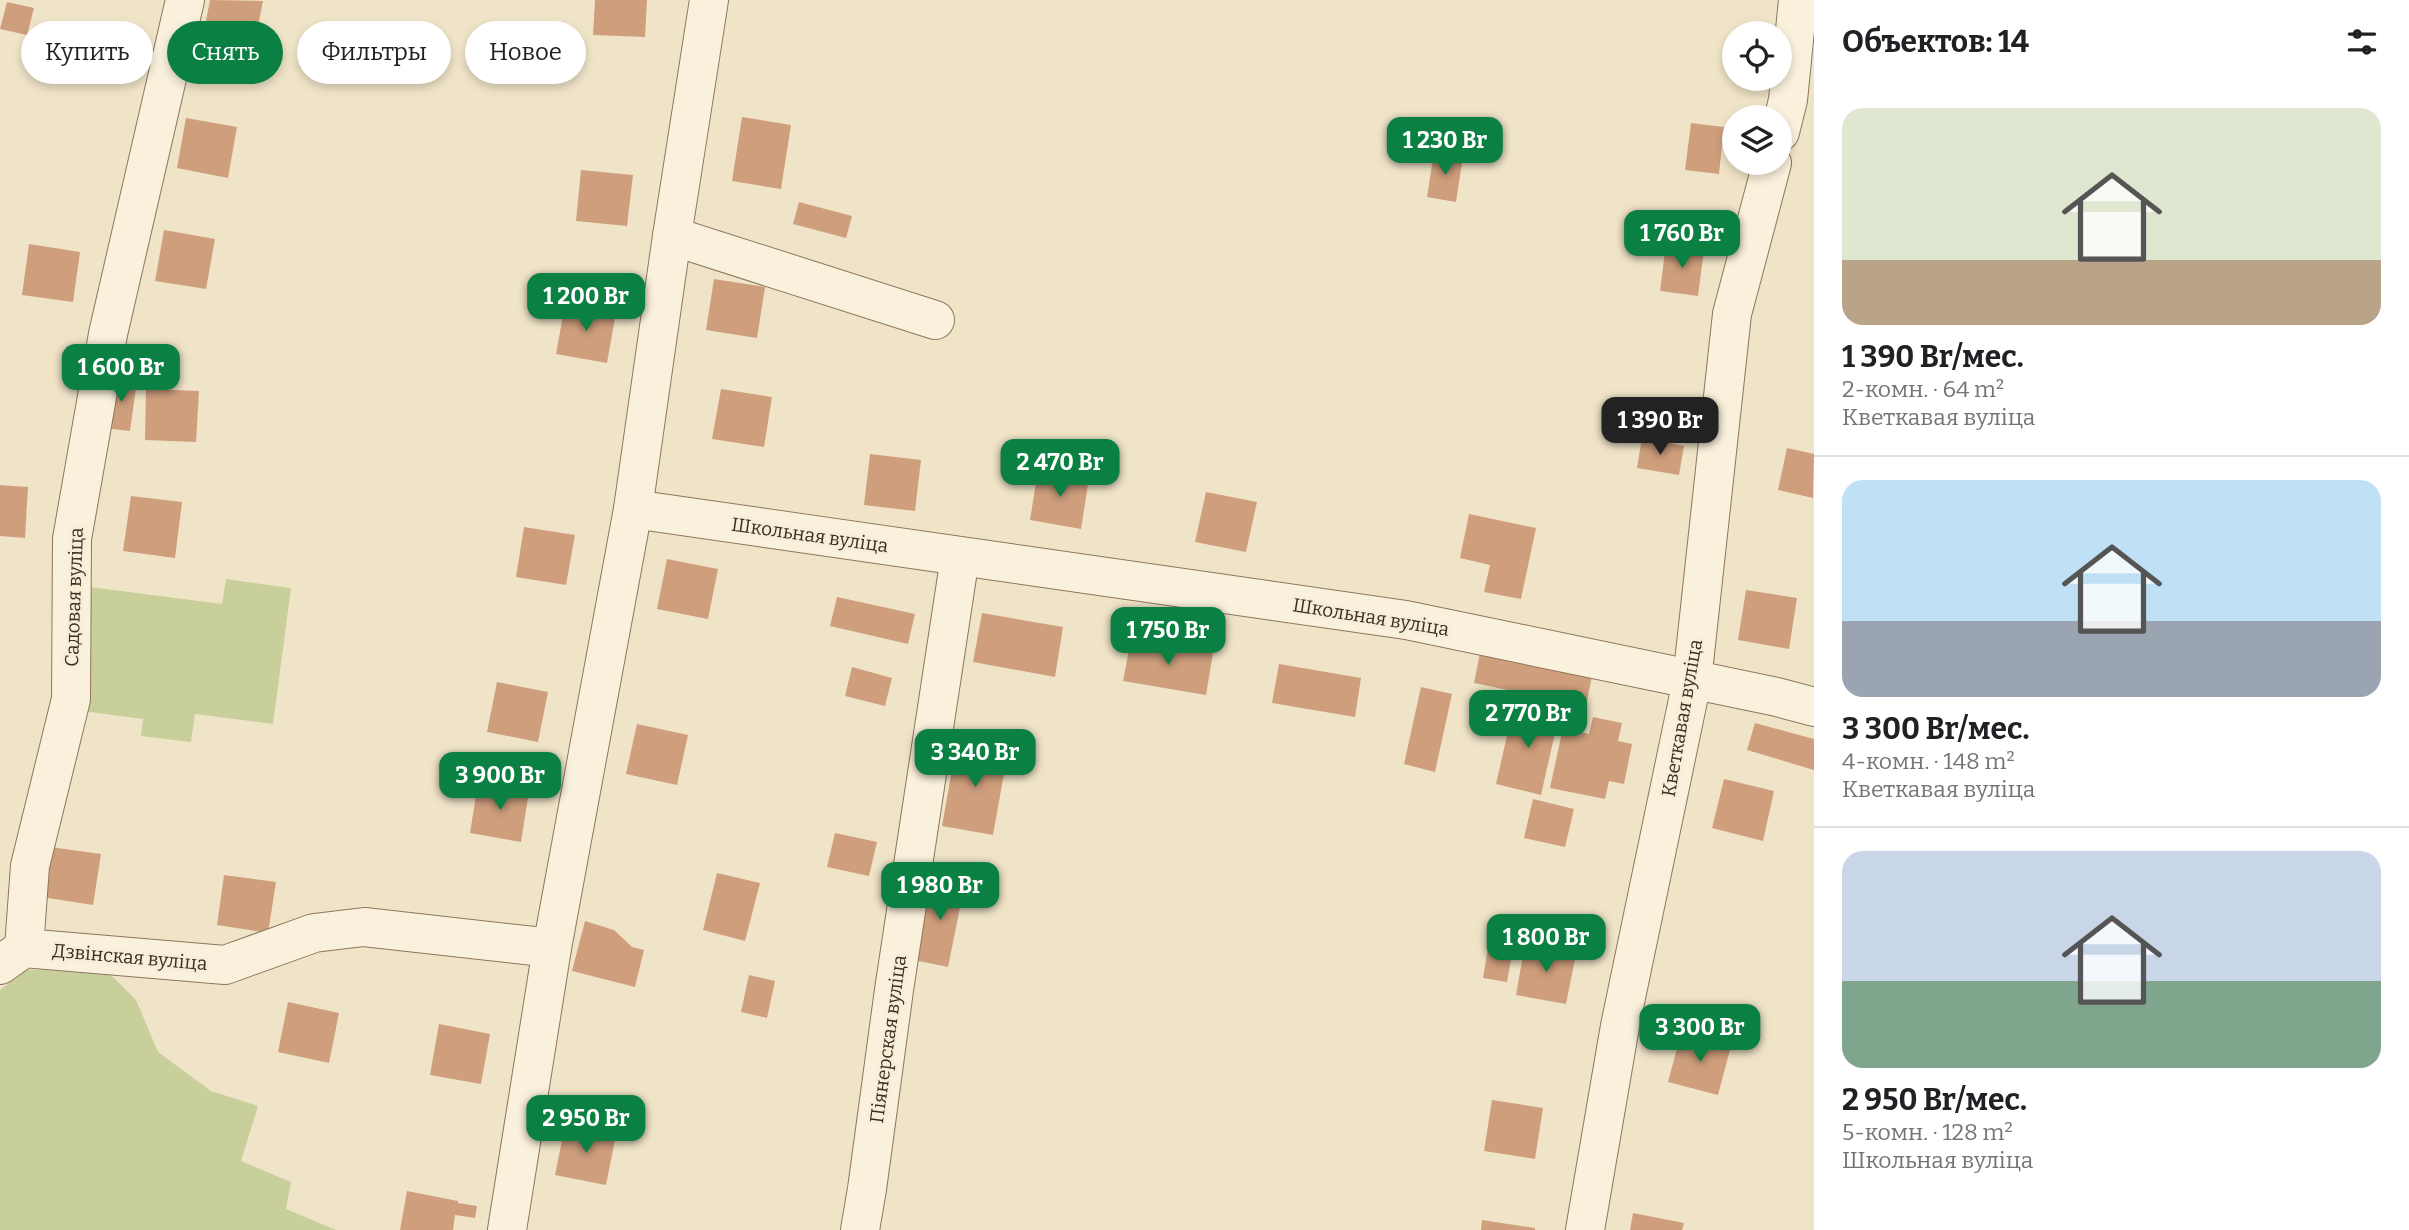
<!DOCTYPE html>
<html lang="ru">
<head>
<meta charset="utf-8">
<style>
  :root { --surface:#fff; --page:#f6f6f6; --text:#202124; --muted:#757577; --line:#e0e0e0; --accent:#0b8043 }
  body { margin:0; font-family:Bitter,serif; background:var(--page); color:var(--text); height:100vh; display:flex; flex-direction:column; font-size:26px; white-space:nowrap }
  * { box-sizing:border-box; margin:0 }
  p { font-size:23px; color:var(--muted) }
  .icon { flex:none; width:38px; height:38px; fill:none; stroke:currentColor; stroke-width:2; stroke-linecap:round; stroke-linejoin:round }
  .map { position:relative; flex:1; overflow:hidden }
  .details { display:flex; flex-direction:column; background:var(--surface); width:595px }
  .details>* { flex:none }
  .hud { position:absolute; left:21px; top:21px; width:665px; height:63px; display:flex; gap:14px }
  .controls { position:absolute; left:1722px; top:21px; display:grid; gap:14px }
  .controls a { display:grid; place-items:center; width:70px; height:70px; border-radius:50%; background:var(--surface); box-shadow:0 4px 10px #0003; font-size:35px }
  .price { position:absolute; translate:-50% -60px; padding:0 16px; border-radius:14px; background:var(--accent); color:#fff; font-size:23px; line-height:46px; filter:drop-shadow(0 2px 4px #0008) }
  .price::after { content:''; position:absolute; left:50%; top:42px; width:21px; height:16px; margin-left:-10px; background:inherit; clip-path:polygon(0 0,100% 0,50% 100%) }
  .price.current { background:#222; color:#fff }
  ul { padding:0; list-style:none }
  li { display:grid; align-content:center; gap:14px; height:371px; padding:0 28px }
  li+li { border-top:2px solid var(--line) }
  li span { display:grid; place-items:center; height:217px; border-radius:21px; color:#555 }
  li>.icon { margin-inline-start:auto }
  span .icon { width:126px; height:126px; fill:#fffc; stroke-width:1 }
  li b { font-size:30px }
  h2 { display:flex; justify-content:space-between; align-items:center; height:84px; padding:0 28px; font-size:30px }
  .tag { padding:0 24px; border-radius:32px; background:var(--surface); box-shadow:0 4px 10px #0003; font-size:24px; line-height:63px }
  .tag.current { background:var(--accent); color:#fff }
  main { display:flex; flex:1; min-height:0 }
  .map>svg:first-child { display:block }
</style>
</head>
<body>
<main>
<div class="map">
<svg width="1814" height="1230" viewBox="0 0 1814 1230">
  <rect width="100%" height="100%" fill="#f0e4c8"/>
  <g fill="#c9cf9b">
    <polygon points="226,579 291,588 273,724 195,714 191,742 141,736 143,719 82,711 82,586 222,604"/>
    <polygon points="104,968 136,1000 158,1052 211,1091 258,1106 241,1161 291,1182 286,1209 336,1230 0,1230 0,990 26,970"/>
  </g>
  <g fill="#cf9f7d">
    <polygon points="210,0 263,1 253,51 202,41"/>
    <polygon points="595,0 647,0 645,37 593,35"/>
    <polygon points="7,2 34,8 27,35 0,29"/>
    <polygon points="80,33 119,41 113,70 74,62"/>
    <polygon points="742,117 791,125 781,189 732,181"/>
    <polygon points="186,118 237,127 228,178 177,168"/>
    <polygon points="1691,123 1724,127 1719,174 1685,170"/>
    <polygon points="1434,152 1463,156 1456,202 1427,197"/>
    <polygon points="581,170 633,175 627,226 576,221"/>
    <polygon points="799,202 852,216 846,238 793,224"/>
    <polygon points="164,230 215,239 206,289 155,281"/>
    <polygon points="29,244 80,252 73,302 22,295"/>
    <polygon points="1666,244 1704,250 1698,296 1660,291"/>
    <polygon points="714,279 765,287 757,338 706,330"/>
    <polygon points="565,304 616,312 607,363 556,354"/>
    <polygon points="111,378 137,381 130,431 105,428"/>
    <polygon points="146,389 199,391 196,442 145,440"/>
    <polygon points="721,389 772,397 764,447 712,439"/>
    <polygon points="1642,438 1684,446 1679,475 1637,468"/>
    <polygon points="1787,448 1814,454 1813,498 1778,490"/>
    <polygon points="870,454 921,460 915,511 864,505"/>
    <polygon points="1038,470 1089,478 1081,529 1030,520"/>
    <polygon points="0,485 28,487 25,538 0,536"/>
    <polygon points="1206,492 1257,502 1246,552 1195,542"/>
    <polygon points="131,496 182,502 175,558 123,551"/>
    <polygon points="1469,514 1536,528 1521,599 1484,592 1490,565 1460,558"/>
    <polygon points="524,527 575,535 566,585 516,577"/>
    <polygon points="667,559 718,569 708,619 657,609"/>
    <polygon points="1746,590 1797,598 1789,649 1738,640"/>
    <polygon points="837,597 915,614 908,644 830,626"/>
    <polygon points="982,613 1063,627 1055,677 973,662"/>
    <polygon points="1131,639 1213,653 1206,695 1123,681"/>
    <polygon points="1480,653 1592,676 1586,706 1474,683"/>
    <polygon points="1279,664 1361,678 1355,717 1272,703"/>
    <polygon points="852,667 892,678 885,706 845,696"/>
    <polygon points="497,682 548,692 538,742 487,732"/>
    <polygon points="1421,687 1452,694 1435,772 1404,764"/>
    <polygon points="1514,705 1559,715 1541,795 1496,784"/>
    <polygon points="1593,717 1622,723 1618,741 1632,744 1624,784 1609,781 1605,799 1550,788 1563,728 1589,734"/>
    <polygon points="1755,723 1814,739 1814,770 1747,750"/>
    <polygon points="637,724 688,735 677,785 626,774"/>
    <polygon points="957,742 1008,751 993,835 942,826"/>
    <polygon points="1724,779 1774,791 1763,841 1712,828"/>
    <polygon points="478,783 529,791 521,842 470,833"/>
    <polygon points="1533,799 1574,809 1565,847 1524,838"/>
    <polygon points="835,833 877,842 869,876 827,867"/>
    <polygon points="50,847 101,854 93,905 42,897"/>
    <polygon points="717,873 760,883 745,941 703,930"/>
    <polygon points="224,875 276,882 268,933 217,925"/>
    <polygon points="931,876 965,883 948,967 914,960"/>
    <polygon points="1493,917 1518,921 1507,982 1483,978"/>
    <polygon points="585,921 614,930 632,947 644,950 635,987 572,971"/>
    <polygon points="1525,944 1576,954 1566,1004 1516,995"/>
    <polygon points="749,975 775,981 767,1018 741,1012"/>
    <polygon points="288,1002 339,1013 329,1063 278,1052"/>
    <polygon points="439,1024 490,1034 481,1084 430,1075"/>
    <polygon points="1681,1033 1731,1046 1718,1095 1668,1082"/>
    <polygon points="1492,1100 1543,1108 1535,1159 1484,1151"/>
    <polygon points="565,1125 616,1135 606,1185 555,1175"/>
    <polygon points="407,1191 458,1201 458,1203 477,1206 475,1218 455,1215 453,1230 400,1230"/>
    <polygon points="1633,1213 1684,1223 1682,1230 1630,1230"/>
    <polygon points="1482,1220 1535,1228 1535,1230 1481,1230"/>
  </g>
  <g fill="none" stroke-linecap="round" stroke-linejoin="round">
    <defs>
      <g id="minor">
        <polyline points="1780,132 1788,100 1798,0"/>
        <polyline points="672,236 935,320"/>
        <polyline points="633,509 1406,620 1777,697 1814,707"/>
        <polyline points="24,948 30,866 71,699 72,539 108,334 185,0"/>
        <polyline points="0,965 24,948 225,965 314,933 364,927 552,948"/>
        <polyline points="507,1230 552,948 633,509 672,236 709,0"/>
        <polyline points="860,1230 867,1189 894,990 960,557"/>
        <polyline points="1585,1230 1620,1026 1692,681 1732,314 1772,163"/>
      </g>
    </defs>
    <use href="#minor" stroke="#8d765c" stroke-width="40"/>
    <use href="#minor" stroke="#faf1dc" stroke-width="38"/>
  </g>
  <g text-anchor="middle" dominant-baseline="central" stroke-width="6" stroke-linejoin="round" paint-order="stroke">
    <g font-size="19" fill="#3d2e20" stroke="#f7eed8">
      <text transform="translate(810 535) rotate(8)">Школьная вуліца</text>
      <text transform="translate(74 597) rotate(-88)">Садовая вуліца</text>
      <text transform="translate(1371 617) rotate(9)">Школьная вуліца</text>
      <text transform="translate(1682 718) rotate(-80)">Кветкавая вуліца</text>
      <text transform="translate(130 957) rotate(5)">Дзвінская вуліца</text>
      <text transform="translate(888 1039) rotate(-82)">Піянерская вуліца</text>
    </g>
  </g>
</svg>
<div class="controls">
<a><svg class="icon" aria-label="locate" viewBox="0 0 24 24"><circle cx="12" cy="12" r="6"/><path d="M12 2v4M12 18v4M2 12h4M18 12h4"/></svg></a>
<a><svg class="icon" aria-label="layers" viewBox="0 0 24 24"><path d="M12 4l9 5-9 5-9-5zM3 14l9 5 9-5"/></svg></a>
</div>
<b class="price" style="left:1445px;top:177px">1 230 Br</b>
<b class="price" style="left:1682px;top:270px">1 760 Br</b>
<b class="price" style="left:586px;top:333px">1 200 Br</b>
<b class="price" style="left:121px;top:404px">1 600 Br</b>
<b class="price current" style="left:1660px;top:457px">1 390 Br</b>
<b class="price" style="left:1060px;top:499px">2 470 Br</b>
<b class="price" style="left:1168px;top:667px">1 750 Br</b>
<b class="price" style="left:1528px;top:750px">2 770 Br</b>
<b class="price" style="left:975px;top:789px">3 340 Br</b>
<b class="price" style="left:500px;top:812px">3 900 Br</b>
<b class="price" style="left:940px;top:922px">1 980 Br</b>
<b class="price" style="left:1546px;top:974px">1 800 Br</b>
<b class="price" style="left:1700px;top:1064px">3 300 Br</b>
<b class="price" style="left:586px;top:1155px">2 950 Br</b>
<div class="hud">
<a class="tag">Купить</a>
<a class="tag current">Снять</a>
<a class="tag">Фильтры</a>
<a class="tag">Новое</a>
</div>
</div>
<section class="details">
<h2>Объектов: 14<svg class="icon" aria-label="filters" viewBox="0 0 24 24"><path d="M4 7h16M4 17h16"/><circle cx="9" cy="7" r="2"/><circle cx="15" cy="17" r="2"/></svg></h2>
<ul>
<li><span style="background:linear-gradient(#dfe7d0 70%,#b9a48a 0)"><svg class="icon" aria-label="home" viewBox="0 0 24 24"><path d="M3 11l9-7 9 7M6 9v11h12V9"/></svg></span><div><b>1 390 Br/мес.</b><p>2-комн. · 64 m²</p><p>Кветкавая вуліца</p></div></li>
<li><span style="background:linear-gradient(#bfe0f5 65%,#9aa5b1 0)"><svg class="icon" aria-label="home" viewBox="0 0 24 24"><path d="M3 11l9-7 9 7M6 9v11h12V9"/></svg></span><div><b>3 300 Br/мес.</b><p>4-комн. · 148 m²</p><p>Кветкавая вуліца</p></div></li>
<li><span style="background:linear-gradient(#c9d6e8 60%,#7fa58c 0)"><svg class="icon" aria-label="home" viewBox="0 0 24 24"><path d="M3 11l9-7 9 7M6 9v11h12V9"/></svg></span><div><b>2 950 Br/мес.</b><p>5-комн. · 128 m²</p><p>Школьная вуліца</p></div></li>
</ul>
</section>
</main>
</body>
</html>
